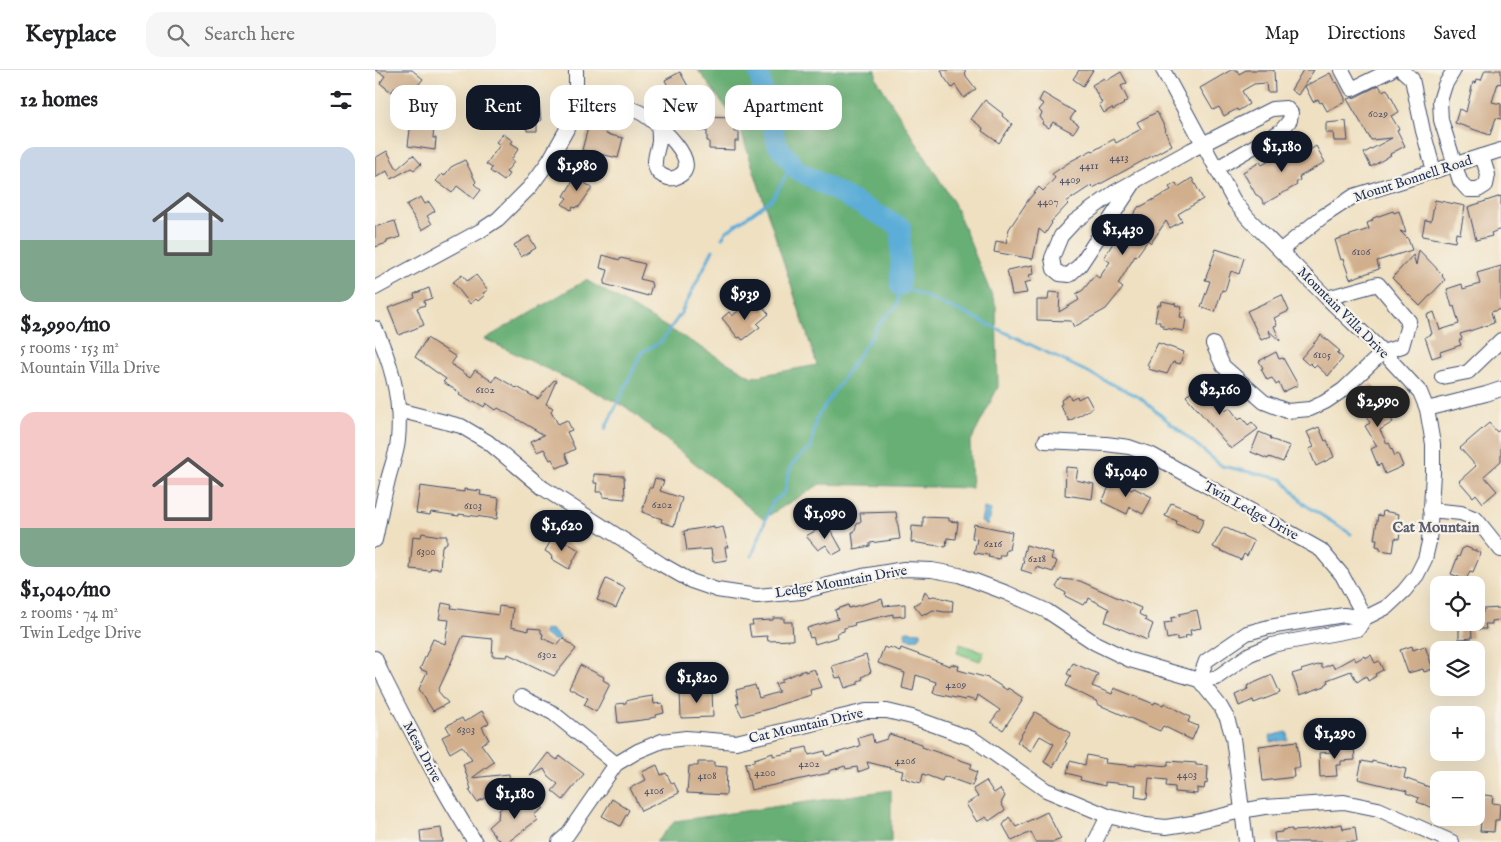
<!DOCTYPE html>
<html lang="en">
<head>
<meta charset="utf-8">
<style>
  :root { --surface:#fff; --page:#f6f6f6; --text:#202124; --muted:#757577; --line:#e0e0e0; --accent:#111827 }
  body { margin:0; font-family:"IM FELL English",serif; background:var(--page); color:var(--text); height:100vh; display:flex; flex-direction:column; font-size:19px; white-space:nowrap }
  * { box-sizing:border-box; margin:0 }
  p { font-size:16px; color:var(--muted) }
  .icon { flex:none; width:28px; height:28px; fill:none; stroke:currentColor; stroke-width:2; stroke-linecap:round; stroke-linejoin:round }
  .map { position:relative; flex:1; overflow:hidden }
  .sheet { display:flex; flex-direction:column; background:var(--surface); width:375px }
  .sheet>* { flex:none }
  .banner { position:absolute; left:15px; top:15px; width:475px; height:45px; display:flex; gap:10px }
  .controls { position:absolute; left:1055px; top:506px; display:grid; gap:10px }
  .controls a { display:grid; place-items:center; width:55px; height:55px; border-radius:10px; background:var(--surface); box-shadow:0 5px 20px #0002; font-size:25px }
  .price { position:absolute; translate:-50% -42px; padding:0 11px; border-radius:18px; background:var(--accent); color:#fff; font-size:16px; line-height:32px; filter:drop-shadow(0 1px 2px #0008) }
  .price::after { content:''; position:absolute; left:50%; top:30px; width:15px; height:11px; margin-left:-8px; background:inherit; clip-path:polygon(0 0,100% 0,50% 100%) }
  .price.on { background:#222; color:#fff }
  ul { padding:0; list-style:none }
  li { display:grid; align-content:center; gap:10px; height:265px; padding:0 20px }
  li span { display:grid; place-items:center; height:155px; border-radius:15px; color:#555 }
  li>.icon { margin-inline-start:auto }
  span .icon { width:90px; height:90px; fill:#fffc; stroke-width:1 }
  li b { font-size:21px }
  h2 { display:flex; justify-content:space-between; align-items:center; height:60px; padding:0 20px; font-size:21px }
  .tag { padding:0 18px; border-radius:15px; background:var(--surface); box-shadow:0 5px 20px #0002; font-size:18px; line-height:45px }
  .tag.on { background:var(--accent); color:#fff }
  header { display:flex; align-items:center; gap:30px; box-sizing:border-box; height:70px; padding:0 25px; background:var(--surface); border-bottom:1px solid var(--line) }
  header strong { font-size:24px }
  nav { display:flex; gap:28px; margin-inline-start:auto; font-size:18px }
  .search { width:350px; height:45px; background:var(--page); display:flex; align-items:center; gap:12px; box-sizing:border-box; padding:0 18px; border-radius:15px; color:var(--muted); font-size:19px }
  main { display:flex; flex:1; min-height:0 }
  .map>svg:first-child { display:block }
</style>
</head>
<body>
<header>
<strong>Keyplace</strong>
<div class="search"><svg class="icon" aria-label="search" viewBox="0 0 24 24"><circle cx="10" cy="10" r="6"/><path d="M15 15l6 6"/></svg>Search here</div>
<nav><a>Map</a><a>Directions</a><a>Saved</a></nav>
</header>
<main>
<section class="sheet">
<h2>12 homes<svg class="icon" aria-label="filters" viewBox="0 0 24 24"><path d="M4 7h16M4 17h16"/><circle cx="9" cy="7" r="2"/><circle cx="15" cy="17" r="2"/></svg></h2>
<ul>
<li><span style="background:linear-gradient(#c9d6e8 60%,#7fa58c 0)"><svg class="icon" aria-label="home" viewBox="0 0 24 24"><path d="M3 11l9-7 9 7M6 9v11h12V9"/></svg></span><div><b>$2,990/mo</b><p>5 rooms · 153 m²</p><p>Mountain Villa Drive</p></div></li>
<li><span style="background:linear-gradient(#f6c9c9 75%,#7fa58c 0)"><svg class="icon" aria-label="home" viewBox="0 0 24 24"><path d="M3 11l9-7 9 7M6 9v11h12V9"/></svg></span><div><b>$1,040/mo</b><p>2 rooms · 74 m²</p><p>Twin Ledge Drive</p></div></li>
</ul>
</section>
<div class="map">
<svg width="1126" height="772" viewBox="0 0 1126 772">
  <rect width="100%" height="100%" fill="#f7f3e8"/>
  <filter id="ink" filterUnits="userSpaceOnUse"><feTurbulence type="fractalNoise" baseFrequency=".02" numOctaves="2"/><feDisplacementMap in="SourceGraphic" scale="10" xChannelSelector="R" yChannelSelector="G"/><feConvolveMatrix kernelMatrix="1 2 1 2 8 2 1 2 1" color-interpolation-filters="sRGB"/></filter>
  <filter id="wash" filterUnits="userSpaceOnUse"><feTurbulence type="fractalNoise" baseFrequency=".0096" numOctaves="4" result="noise"/><feDisplacementMap in="SourceGraphic" scale="20" xChannelSelector="R" yChannelSelector="G"/><feGaussianBlur stdDeviation="1.12" result="paint"/><feColorMatrix in="noise" values="0 0 0 0 0 0 0 0 0 0 0 0 0 0 0 0 0 1.4 0 .05"/><feComposite in="paint" operator="in"/></filter>
  <g filter="url(#wash)">
    <rect width="100%" height="100%" fill="#efe0c1"/>
    <polygon fill="#81cb87" stroke="#4e7d72" points="585,574 609,582 605,591 582,583"/>
    <g fill="#68af74" stroke="#426f69">
      <polygon points="323,0 501,0 501,8 579,133 621,236 623,317 595,373 597,418 445,414 388,449 251,337 110,269 211,210 377,307 442,295 364,55"/>
      <polygon points="516,720 516,772 281,772 300,751"/>
    </g>
    <g fill="#5cadd7" stroke="#3c6e9a">
      <polygon points="609,438 616,440 613,454 611,455 606,452"/>
      <polygon points="169,559 177,560 185,568 181,571 169,565"/>
      <path d="M 532,561 L 546,562 L 546,565 C 543,571 537,570 531,568 L 530,562 Z"/>
      <polygon points="912,662 913,670 896,672 895,666"/>
    </g>
    <g fill="none" stroke-linecap="round" stroke-linejoin="round">
      <g stroke="#5cadd7" stroke-width="3">
        <polyline points="347,168 352,161 397,129 408,111 417,93"/>
        <polyline points="230,359 267,282 286,272 306,243 338,180"/>
        <path d="M 377,486 L 397,433 L 410,422 C 413,398 416,392 436,378 L 441,349 L 508,249 L 522,236 L 525,216 L 594,245 L 764,327 L 847,396 L 907,409 L 929,434 L 976,464"/>
      </g>
      <polyline stroke="#5cadd7" stroke-width="20" points="383,0 402,74 422,100 526,157 525,216"/>
    </g>
    <g id="blocks">
      <g fill="#d1af8d">
        <polygon points="0,0 37,0 48,9 34,26 21,16 16,22 5,13 10,6"/>
        <polygon points="566,0 590,0 591,6 601,19 589,28 580,15 577,18 569,7"/>
        <polygon points="704,0 718,0 708,16 698,9"/>
        <polygon points="856,0 862,0 864,4 871,0 899,0 900,22 892,22 891,13 879,14 867,21 874,34 863,41 862,39 849,46 844,37 838,40 825,18"/>
        <polygon points="928,0 939,0 923,25 916,20"/>
        <polygon points="1110,0 1126,0 1126,14 1123,13 1117,32 1126,34 1126,49 1121,48 1115,65 1080,53 1084,39 1091,42 1098,12 1101,13 1102,9 1106,10"/>
        <polygon points="305,2 314,18 317,16 322,26 320,27 322,33 302,45 295,34 300,31 290,10"/>
        <polygon points="746,2 752,13 746,16 753,30 748,33 749,34 738,40 737,38 729,43 724,34 727,33 717,15 729,8 731,11"/>
        <polygon points="955,3 960,13 962,12 970,28 970,32 952,41 947,32 945,33 943,29 938,32 930,16"/>
        <polygon points="1004,15 1007,21 1012,19 1024,42 1016,46 1024,59 1022,60 1030,76 1015,84 1016,85 996,97 989,83 1017,68 996,70 972,29 981,27"/>
        <polygon points="668,23 700,42 695,49 704,55 698,63 678,52 674,58 667,54 668,51 665,47 667,43 664,40 669,34 664,31"/>
        <polygon points="157,24 158,31 164,30 166,51 162,51 162,61 152,61 151,52 147,52 145,30 148,30 148,25"/>
        <polygon points="120,26 124,33 117,37 113,30"/>
        <polygon points="610,30 628,44 627,46 637,54 624,73 607,61 608,58 596,49"/>
        <polygon points="35,41 49,42 48,54 59,55 58,68 61,68 60,80 33,76 36,51 33,51"/>
        <polygon points="782,42 791,60 790,61 797,75 718,118 717,115 691,132 693,134 676,152 677,153 670,164 664,159 658,189 619,182 621,171 631,173 634,159 654,129 664,117 668,121 680,108 677,104 696,91 717,80 718,81 739,69 741,73 766,59 762,52"/>
        <polygon points="322,47 359,48 359,62 364,62 364,71 360,71 360,80 334,79 334,71 332,71 332,61 322,61"/>
        <polygon points="971,51 973,71 959,71 958,63 951,63 951,53"/>
        <polygon points="214,54 226,56 226,59 232,60 231,64 248,68 243,88 207,80"/>
        <polygon points="128,64 138,71 136,73 144,78 136,90 139,92 131,102 134,104 129,111 115,101 117,98 111,94 125,75 121,72"/>
        <polygon points="941,76 950,92 924,107 925,110 921,113 922,115 889,134 886,128 882,125 881,125 868,102 885,92 887,95 900,88 902,93 929,78 933,77 935,80"/>
        <polygon points="12,81 22,99 38,85 46,94 39,100 36,98 16,109 12,101 0,108 0,88"/>
        <polygon points="90,90 101,112 99,114 106,120 99,129 82,116 77,123 61,111 67,104 69,106 76,97"/>
        <polygon points="204,101 213,108 210,113 217,118 204,137 202,136 200,138 198,137 196,140 187,134 192,128 189,126"/>
        <polygon points="817,108 828,129 803,144 807,151 795,158 791,151 776,173 773,170 761,187 760,186 743,214 748,218 731,239 699,257 696,251 662,250 662,230 673,230 674,222 685,223 684,242 704,230 701,224 708,220 720,205 724,208 735,192 729,188 745,161 753,167 763,153 756,148 764,136 765,137 796,120 794,117 801,113 803,117"/>
        <polygon points="1126,126 1126,159 1116,163 1117,166 1101,170 1093,137"/>
        <polygon points="46,127 50,134 54,132 60,141 52,146 57,154 47,160 31,135"/>
        <polygon points="1060,130 1090,136 1085,164 1081,163 1080,172 1047,166 1050,150 1056,151"/>
        <polygon points="1018,141 1019,143 1024,141 1031,163 1025,161 1033,169 1037,180 1002,191 1004,199 975,209 968,189 966,190 960,170 994,159 992,153 997,151 998,148"/>
        <polygon points="20,151 25,167 12,171 12,173 0,177 0,157"/>
        <polygon points="154,166 161,178 146,187 139,175"/>
        <polygon points="841,179 869,188 864,204 856,201 850,221 847,220 840,242 826,237 835,211 830,210"/>
        <polygon points="1044,180 1068,205 1067,206 1070,210 1045,236 1017,208 1038,185 1041,195"/>
        <polygon points="228,185 245,190 246,188 270,194 265,209 276,212 276,214 277,215 274,225 273,224 273,226 229,214 233,200 225,198"/>
        <polygon points="658,195 659,204 654,205 656,211 649,213 652,223 637,225 632,200"/>
        <polygon points="1126,196 1126,239 1116,242 1119,253 1085,264 1087,269 1084,270 1086,275 1065,282 1066,285 1057,288 1050,267 1057,264 1052,245 1059,242 1065,260 1084,254 1079,236 1077,237 1072,219 1087,214 1088,219 1105,214 1102,203"/>
        <polygon points="87,205 92,211 101,205 113,220 108,223 110,225 103,231 101,229 95,234 78,212"/>
        <polygon points="54,218 57,228 49,231 50,235 42,238 49,255 24,265 13,238 40,228 39,224"/>
        <polygon points="907,225 914,241 899,248 902,255 899,256 905,271 893,260 896,266 886,270 872,241"/>
        <polygon points="787,231 801,234 800,235 807,237 805,247 811,248 809,261 788,258 788,255 785,255 785,252 780,251 783,235 786,235"/>
        <polygon points="385,234 394,244 382,254 385,257 368,270 365,267 363,268 347,248 354,242 357,246 368,237 373,244"/>
        <polygon points="946,265 965,281 962,283 968,288 953,306 941,295 939,297 935,293 934,295 926,288"/>
        <polygon points="52,268 81,287 76,294 95,307 100,300 118,312 121,306 141,318 142,317 163,329 179,310 181,311 171,334 178,338 176,341 183,354 192,350 197,360 192,362 200,379 190,384 194,393 182,398 177,389 175,390 169,379 162,382 156,371 169,365 123,338 121,340 111,333 109,337 99,331 98,333 84,325 85,323 68,312 71,309 40,287"/>
        <polygon points="783,273 809,282 805,294 798,292 792,304 773,299 774,296 772,295"/>
        <polygon points="901,282 904,289 908,288 923,315 908,322 904,313 901,315 897,308 892,310 886,299 888,298 884,291"/>
        <polygon points="824,313 829,319 831,317 833,319 838,314 847,323 840,330 850,341 855,338 864,350 867,347 873,355 877,352 883,359 856,379 811,326"/>
        <polygon points="997,314 1018,352 1005,360 1012,374 1014,373 1020,386 1023,384 1028,396 1010,404 1006,394 1003,396 996,379 1002,376 990,356 995,353 979,324"/>
        <polygon points="694,325 696,329 702,326 703,329 711,325 718,338 694,351 685,335 687,334 686,330"/>
        <polygon points="1114,353 1122,362 1126,359 1126,391 1109,406 1122,421 1108,433 1101,424 1098,427 1084,411 1101,396 1085,378"/>
        <polygon points="944,357 950,371 952,370 959,387 941,396 934,379 939,377 932,362"/>
        <polygon points="884,362 896,367 895,369 915,376 908,392 894,387 893,389 876,382"/>
        <polygon points="691,397 703,398 701,410 719,414 717,429 690,425"/>
        <polygon points="219,404 249,406 250,429 228,427 228,422 221,422 222,413 219,413"/>
        <polygon points="280,408 289,411 285,421 307,428 299,456 286,452 287,449 267,442 274,418 277,418"/>
        <polygon points="737,410 757,420 759,418 777,427 768,444 755,437 752,444 727,432"/>
        <polygon points="45,416 89,422 89,419 106,421 105,425 124,428 122,449 84,444 84,446 56,442 55,445 41,443"/>
        <polygon points="796,433 823,444 822,446 829,449 823,463 801,454 802,451 790,446"/>
        <polygon points="1008,441 1024,444 1022,456 1026,457 1024,469 1020,468 1018,482 1005,480 1005,477 1001,476 1002,469 999,469 1003,445 1007,446"/>
        <polygon points="521,442 525,469 495,473 495,476 479,479 477,462 479,462 482,454 486,451 485,443"/>
        <polygon points="548,447 574,448 574,451 583,452 581,469 572,468 571,477 536,472 537,456 548,457"/>
        <polygon points="599,454 637,462 634,480 631,480 630,485 625,485 624,489 613,487 614,485 599,483 602,469 597,468"/>
        <polygon points="451,455 458,464 467,480 458,485 451,475 443,480 431,466"/>
        <polygon points="339,456 339,459 348,457 353,477 350,477 352,490 338,492 336,479 312,481 309,461"/>
        <polygon points="849,457 879,471 872,486 869,484 866,490 838,477"/>
        <polygon points="47,463 65,466 72,466 72,473 67,476 65,499 56,498 55,501 35,499 38,466 46,467"/>
        <polygon points="179,465 204,480 194,499 177,489 178,486 170,481"/>
        <polygon points="651,475 678,483 676,489 682,491 678,502 661,497 659,504 646,500 649,491 648,490 648,487"/>
        <polygon points="1091,477 1106,483 1098,502 1095,501 1091,510 1076,504 1083,486 1084,487 1087,479"/>
        <polygon points="231,509 250,518 241,538 222,530"/>
        <polygon points="686,509 705,511 766,538 764,544 771,548 770,550 778,554 772,570 730,552 734,539 714,528 712,533 710,532 708,535 690,526 691,523 681,517"/>
        <polygon points="550,521 555,527 559,526 578,531 577,542 569,542 558,540 551,544 550,543 547,545 539,535 547,530"/>
        <polygon points="507,529 509,536 530,534 530,546 518,547 518,544 479,553 480,555 469,558 469,561 462,563 463,567 440,574 438,567 435,568 432,558 463,549 460,540 473,535 474,538"/>
        <polygon points="67,533 77,535 76,538 123,545 124,536 138,538 136,557 153,561 153,558 166,559 166,563 168,564 167,568 182,575 188,568 201,579 179,606 133,584 132,587 117,586 118,569 88,566 63,621 73,633 58,641 44,619 52,602 45,599 58,569 70,574 74,550 64,549"/>
        <polygon points="1126,538 1126,550 1117,551 1117,554 1110,554 1111,559 1101,559 1101,543 1108,543 1108,539"/>
        <polygon points="822,540 826,558 815,560 816,565 810,566 811,568 802,570 802,567 792,569 789,553 797,552 796,548 805,546 804,544"/>
        <polygon points="398,548 409,548 409,552 417,552 418,570 393,571 392,566 376,567 374,555 378,555 377,551 398,550"/>
        <polygon points="1084,552 1096,552 1097,568 1084,569"/>
        <polygon points="1037,576 1038,580 1050,576 1058,599 1049,602 1048,599 1033,603 1025,580"/>
        <polygon points="509,577 513,579 514,577 525,581 526,578 575,596 576,594 584,596 583,600 613,608 632,620 633,618 648,628 646,631 647,631 628,660 616,652 625,640 603,625 601,631 591,628 590,630 558,623 561,612 541,605 538,621 527,618 530,603 503,593"/>
        <polygon points="491,585 496,602 487,607 488,609 483,611 483,614 470,618 466,607 461,608 457,596"/>
        <polygon points="996,585 1000,593 1004,591 1008,600 1000,604 1001,606 993,611 991,606 982,612 976,601 952,610 953,613 950,615 950,616 925,625 917,604 927,601 926,600 946,594 947,598 957,594 959,598 979,587 981,591 989,586 990,588"/>
        <polygon points="698,593 723,604 717,616 737,624 739,618 779,634 780,632 788,635 789,633 815,647 813,652 823,656 817,670 788,656 785,661 722,634 723,632 691,616 696,606 692,604"/>
        <polygon points="205,595 229,607 228,610 235,614 221,642 209,635 213,628 194,618"/>
        <polygon points="439,599 447,617 435,620 436,625 400,636 400,637 367,646 361,634 364,633 361,620 380,615 384,628 404,622 400,614 407,612 407,609 430,600 430,602"/>
        <polygon points="897,605 905,623 879,633 878,630 864,636 860,625 873,619 872,616"/>
        <polygon points="337,619 338,647 306,648 305,620"/>
        <polygon points="278,626 279,634 287,633 289,643 281,645 281,647 275,648 275,649 243,653 241,634 251,633 251,631 258,629"/>
        <polygon points="107,641 114,653 107,657 114,670 106,674 119,692 97,708 134,704 135,714 121,716 124,721 102,732 94,720 96,719 88,694 97,690 87,676 75,683 67,667 75,663 71,656 87,648 89,652"/>
        <polygon points="660,642 696,663 690,672 692,673 678,697 669,692 679,674 665,666 656,681 642,672"/>
        <polygon points="497,664 499,673 512,669 514,664 547,674 547,677 597,694 595,699 602,702 597,716 569,706 567,711 548,704 546,713 531,709 531,708 526,707 528,701 492,692 494,698 483,702 482,697 471,699 470,696 454,701 454,703 376,720 370,693 379,692 379,689 398,683 398,686 419,682 418,680 432,677 434,685 450,681 451,686 485,676 483,668"/>
        <polygon points="922,671 925,698 918,698 919,707 888,711 884,676"/>
        <polygon points="979,676 980,690 966,691 966,695 961,695 962,706 945,707 944,683 957,682 956,677"/>
        <polygon points="173,683 182,690 185,686 209,704 188,730 177,721 183,714 173,706 169,699 155,706"/>
        <polygon points="712,685 731,689 730,693 761,696 761,693 793,696 793,691 821,693 821,695 833,696 832,714 830,713 829,719 822,718 822,724 800,722 800,717 791,716 792,710 774,708 772,729 760,727 761,715 730,712 730,716 705,710 706,707 692,703 695,691 710,695"/>
        <polygon points="987,691 997,693 997,691 1031,699 1029,708 1057,718 1056,721 1064,724 1064,740 1042,732 1044,728 1031,723 1032,721 983,709"/>
        <polygon points="323,692 339,692 339,696 352,697 351,725 312,723 314,696 323,696"/>
        <polygon points="282,695 286,705 291,703 297,714 299,713 304,723 266,741 255,718 271,710 267,702"/>
        <polygon points="611,711 619,723 625,719 630,726 626,733 630,740 614,751 611,747 602,752 591,734 603,727 598,719"/>
        <polygon points="1101,724 1118,726 1117,733 1125,734 1124,750 1120,750 1119,762 1105,761 1106,753 1101,753"/>
        <polygon points="159,726 168,738 159,745 162,750 133,772 127,772 124,769 123,770 113,757 123,748 124,740 128,737 138,738 147,731 149,734"/>
        <polygon points="237,729 254,740 245,756 227,746"/>
        <polygon points="672,742 686,769 679,772 661,772 656,762 637,771 628,755 634,747 641,757"/>
        <polygon points="967,754 968,759 980,757 982,772 900,772 899,763 907,762 907,760 917,759 917,761 933,760"/>
        <polygon points="66,758 68,772 46,772 45,761"/>
      </g>
    </g>
  </g>
  <g filter="url(#ink)">
    <use href="#blocks" fill-opacity="0" stroke="#3b4a6d" stroke-width="1"/>
    <g fill="none" stroke-linecap="round" stroke-linejoin="round">
      <defs>
        <g id="minor">
          <polyline points="788,0 859,131 873,148 952,228 1008,282 1045,322 1052,339 1058,374 1058,403 1054,472 1050,489 1042,505 1029,521 1012,537 990,548 983,559 897,575 875,584 841,608 824,610 831,591 872,563 894,557 969,545 990,548"/>
          <polyline points="967,0 977,19 1016,0"/>
          <polyline points="1027,0 1037,9 1048,61 1059,101"/>
          <polyline points="1079,0 1070,15 1065,31 1066,50 1085,111 1093,120 1103,120 1111,115 1113,105 1107,86"/>
          <path d="M 201,26 C 223,29 244,33 264,42 C 279,49 335,97 299,108 C 295,109 292,108 288,106 C 274,99 282,83 284,72 C 284,67 284,61 283,56"/>
          <polyline points="761,110 705,195 694,205 685,204 679,199 677,188 686,166 699,152 740,122 816,80 897,39 911,38 916,43 915,50 906,61 842,98"/>
          <polyline points="906,180 947,147 979,126 1126,80"/>
          <polyline points="0,218 105,161 123,149 155,117 174,91 192,59 201,26 201,0"/>
          <path d="M 0,258 C 17,294 27,330 23,370 C 22,384 15,399 12,414 C 7,433 4,452 0,470"/>
          <polyline points="838,274 848,296 889,332 912,341 935,339 950,332 968,320 1008,282 1027,276 1034,251 1003,214 952,228"/>
          <polyline points="1067,307 1093,302 1126,270"/>
          <polyline points="1052,339 1111,324 1126,319"/>
          <polyline points="23,340 86,356 113,372 168,418 286,494 316,511 342,520 382,526 426,522 488,506 529,499 557,500 584,505 632,523 672,541 720,573 755,590 824,610 845,636 852,648 858,668 871,772"/>
          <polyline points="670,371 731,374 754,377 777,385 946,480 967,505 990,548"/>
          <polyline points="1055,440 1086,443 1101,449 1126,480"/>
          <path d="M 0,588 L 6,602 C 35,660 65,717 100,772"/>
          <polyline points="146,627 178,643 241,694"/>
          <polyline points="184,772 192,765 241,694 263,681 287,671 311,668 361,672 491,641 512,641 537,647 598,669 671,720 733,746 771,755 791,757 817,753 866,741 889,737 969,732 1003,739 1077,772"/>
          <polyline points="720,772 733,746"/>
        </g>
      </defs>
      <use href="#minor" stroke="#3b4a6d" stroke-width="16"/>
      <use href="#minor" stroke="#fff" stroke-width="14"/>
    </g>
  </g>
  <g text-anchor="middle" dominant-baseline="central" stroke-width="4.5" stroke-linejoin="round" paint-order="stroke">
    <g font-size="11" fill="#484f6a">
      <text x="1003" y="44">6029</text>
      <text x="744" y="88">4413</text>
      <text x="714" y="96">4411</text>
      <text x="695" y="110">4409</text>
      <text x="673" y="132">4407</text>
      <text x="986" y="182">6106</text>
      <text x="947" y="285">6105</text>
      <text x="110" y="320">6102</text>
      <text x="287" y="435">6202</text>
      <text x="98" y="436">6103</text>
      <text x="618" y="474">6216</text>
      <text x="51" y="482">6300</text>
      <text x="662" y="489">6218</text>
      <text x="172" y="585">6302</text>
      <text x="581" y="615">4209</text>
      <text x="91" y="660">6303</text>
      <text x="530" y="691">4206</text>
      <text x="434" y="694">4202</text>
      <text x="390" y="703">4200</text>
      <text x="812" y="705">4403</text>
      <text x="332" y="706">4108</text>
      <text x="279" y="721">4106</text>
    </g>
    <g font-size="14" fill="#1b2f5e" stroke="#f7f3e8">
      <text transform="translate(1038 109) rotate(-18)">Mount Bonnell Road</text>
      <text transform="translate(968 243) rotate(45)">Mountain Villa Drive</text>
      <text transform="translate(876 441) rotate(29)">Twin Ledge Drive</text>
      <text transform="translate(466 512) rotate(-10)">Ledge Mountain Drive</text>
      <text transform="translate(431 656) rotate(-13)">Cat Mountain Drive</text>
      <text transform="translate(47 682) rotate(62)">Mesa Drive</text>
    </g>
    <g font-size="15" font-weight="bold" fill="#5b5c6e" stroke="#f7f3e8">
      <text x="1061" y="457">Cat Mountain</text>
    </g>
  </g>
</svg>
<div class="controls">
<a><svg class="icon" aria-label="locate" viewBox="0 0 24 24"><circle cx="12" cy="12" r="6"/><path d="M12 2v4M12 18v4M2 12h4M18 12h4"/></svg></a>
<a><svg class="icon" aria-label="layers" viewBox="0 0 24 24"><path d="M12 4l9 5-9 5-9-5zM3 14l9 5 9-5"/></svg></a>
<a>+</a>
<a>−</a>
</div>
<b class="price" style="left:907px;top:103px">$1,180</b>
<b class="price" style="left:202px;top:122px">$1,980</b>
<b class="price" style="left:748px;top:186px">$1,430</b>
<b class="price" style="left:370px;top:251px">$939</b>
<b class="price" style="left:845px;top:346px">$2,160</b>
<b class="price on" style="left:1003px;top:358px">$2,990</b>
<b class="price" style="left:751px;top:428px">$1,040</b>
<b class="price" style="left:450px;top:470px">$1,090</b>
<b class="price" style="left:187px;top:482px">$1,620</b>
<b class="price" style="left:322px;top:634px">$1,820</b>
<b class="price" style="left:960px;top:690px">$1,290</b>
<b class="price" style="left:140px;top:750px">$1,180</b>
<div class="banner">
<a class="tag">Buy</a>
<a class="tag on">Rent</a>
<a class="tag">Filters</a>
<a class="tag">New</a>
<a class="tag">Apartment</a>
</div>
</div>
</main>
</body>
</html>
